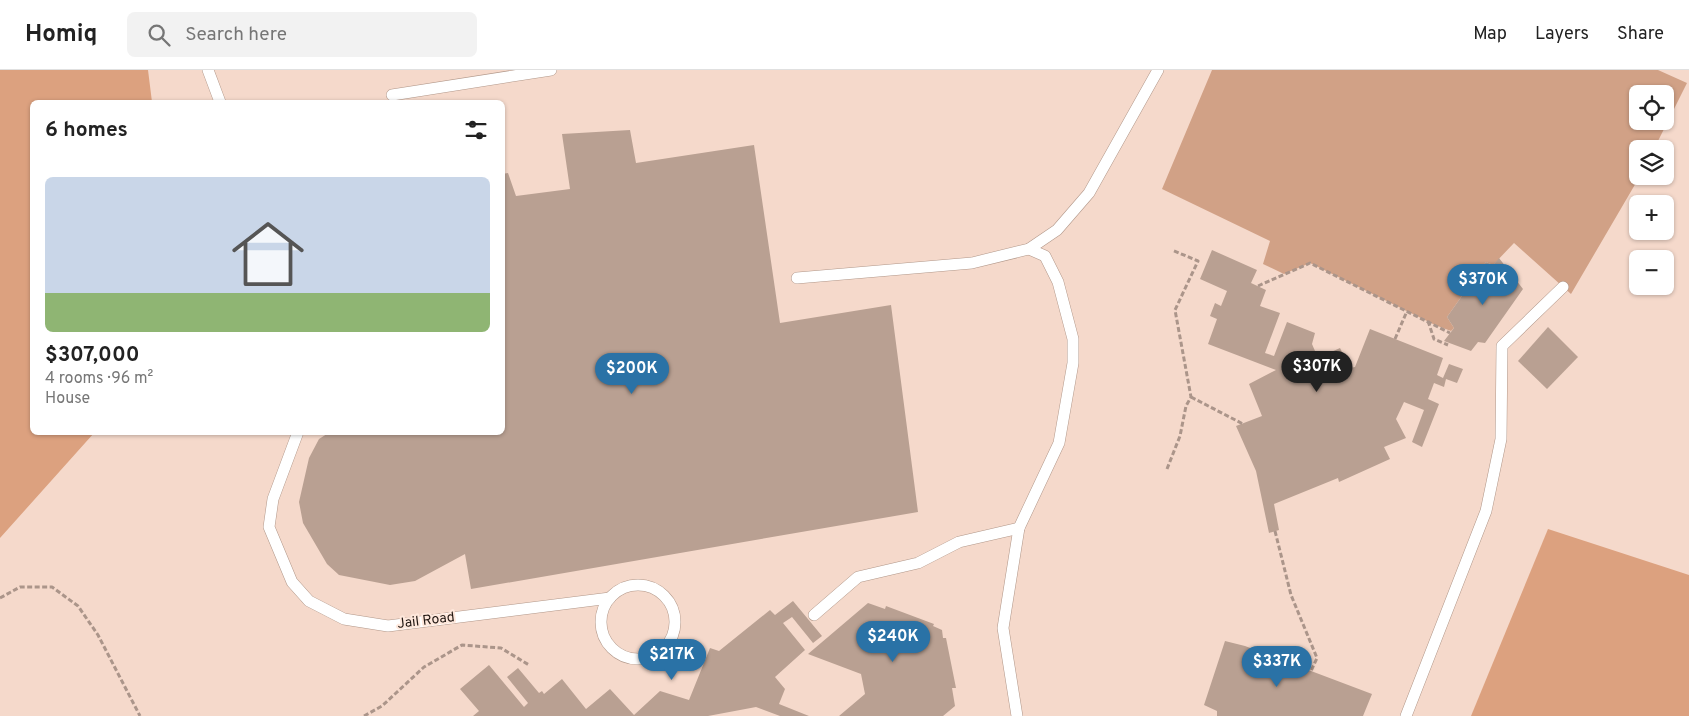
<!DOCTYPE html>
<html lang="en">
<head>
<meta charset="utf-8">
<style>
  :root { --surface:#fff; --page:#f2f2f2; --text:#222; --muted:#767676; --line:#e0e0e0; --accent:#2a72a6 }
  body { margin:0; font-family:Overpass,sans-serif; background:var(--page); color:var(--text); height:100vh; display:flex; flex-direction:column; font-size:19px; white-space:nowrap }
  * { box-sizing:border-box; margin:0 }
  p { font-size:16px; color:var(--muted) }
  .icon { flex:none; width:28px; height:28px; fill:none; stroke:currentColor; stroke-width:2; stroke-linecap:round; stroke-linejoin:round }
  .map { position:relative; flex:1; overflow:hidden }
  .side { position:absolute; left:30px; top:30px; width:475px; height:335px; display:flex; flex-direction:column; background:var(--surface); border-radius:8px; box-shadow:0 1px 4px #0004 }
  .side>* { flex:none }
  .fabs { position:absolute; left:1629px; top:15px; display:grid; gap:10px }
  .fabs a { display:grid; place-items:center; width:45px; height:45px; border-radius:8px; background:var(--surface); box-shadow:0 1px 4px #0004; font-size:25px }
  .price { position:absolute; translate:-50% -42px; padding:0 11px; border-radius:18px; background:var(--accent); color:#fff; font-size:16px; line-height:32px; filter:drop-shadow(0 1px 2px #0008) }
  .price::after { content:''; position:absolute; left:50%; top:30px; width:15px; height:11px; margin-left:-8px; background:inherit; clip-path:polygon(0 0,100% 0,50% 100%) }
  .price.on { background:#222; color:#fff }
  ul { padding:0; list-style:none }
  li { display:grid; align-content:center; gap:10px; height:265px; padding:0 15px }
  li+li { border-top:1px solid var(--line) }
  li span { display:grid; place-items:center; height:155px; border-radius:8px; color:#555 }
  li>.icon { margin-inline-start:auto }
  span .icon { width:90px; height:90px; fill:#fffc; stroke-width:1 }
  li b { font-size:21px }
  h2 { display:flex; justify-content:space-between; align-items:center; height:60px; padding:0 15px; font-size:21px }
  header { display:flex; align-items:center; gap:30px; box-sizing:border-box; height:70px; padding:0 25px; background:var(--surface); border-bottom:1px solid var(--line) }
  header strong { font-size:24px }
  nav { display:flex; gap:28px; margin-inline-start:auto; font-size:18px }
  .search { width:350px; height:45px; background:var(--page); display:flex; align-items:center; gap:12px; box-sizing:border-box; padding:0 18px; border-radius:8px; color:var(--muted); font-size:19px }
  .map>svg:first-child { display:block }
</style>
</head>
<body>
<header>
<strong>Homiq</strong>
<div class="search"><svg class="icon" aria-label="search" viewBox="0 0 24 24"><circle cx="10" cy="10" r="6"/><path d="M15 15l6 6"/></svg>Search here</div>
<nav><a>Map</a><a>Layers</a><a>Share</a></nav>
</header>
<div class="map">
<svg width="1689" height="646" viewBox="0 0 1689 646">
  <rect width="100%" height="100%" fill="#f5d9cb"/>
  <path fill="#d1a186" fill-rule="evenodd" d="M 1212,0 L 1658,0 L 1687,13 L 1654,79 L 1638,79 L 1638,106 L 1640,106 L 1571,224 L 1514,173 L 1493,195 L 1486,192 L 1447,247 L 1454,258 L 1451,261 L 1435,255 L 1310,193 L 1284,204 L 1263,194 L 1270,171 L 1162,119 ZM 1638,24 L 1665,24 L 1665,51 L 1638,51 Z"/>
  <g fill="#dca17f">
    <polygon points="0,0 148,0 152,32 32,32 32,362 94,363 0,468"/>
    <polygon points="1548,459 1689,505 1689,646 1471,646"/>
  </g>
  <g fill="#b9a092">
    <polygon points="630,60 636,93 754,75 780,253 891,235 918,442 471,519 465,484 415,511 390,515 339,505 327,494 303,453 299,432 309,388 319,369 330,362 502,362 502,104 508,103 516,126 570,119 562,64"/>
    <polygon points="1212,180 1257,200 1251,213 1266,220 1260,236 1280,243 1265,283 1274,286 1287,252 1315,263 1312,274 1318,288 1340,278 1350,298 1355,297 1370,259 1443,288 1437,305 1443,308 1449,294 1463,299 1457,313 1446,309 1444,317 1434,313 1428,329 1439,334 1422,377 1412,372 1424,340 1404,332 1396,349 1406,368 1384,377 1390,389 1339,412 1338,408 1274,434 1279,460 1269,463 1256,401 1236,356 1262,346 1249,314 1276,300 1208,274 1217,249 1210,246 1215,233 1221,236 1227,221 1200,209"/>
    <polygon points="1499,188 1523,219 1485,273 1478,272 1471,281 1444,271 1454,258 1447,247 1486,192 1493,195"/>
    <polygon points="1548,257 1578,287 1547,319 1518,291"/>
    <polygon points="793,531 822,566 813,573 792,547 783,553 805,580 775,607 785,619 779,634 809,646 780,646 756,637 708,646 473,646 479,641 460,619 489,595 524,637 528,633 507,607 518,598 539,623 542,621 544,624 562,609 586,639 610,619 634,645 660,621 689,630 710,578 719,581 770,540 775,545"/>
    <polygon points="868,533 885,539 886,536 934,554 933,556 942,560 943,568 946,568 956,618 952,618 955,636 943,646 839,646 865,624 861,604 808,584"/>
    <polygon points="1225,571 1245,576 1372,624 1363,646 1217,646 1217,641 1204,635"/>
  </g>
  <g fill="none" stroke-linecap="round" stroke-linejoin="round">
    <defs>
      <g id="service">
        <polyline points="208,0 220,32"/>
        <polyline points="392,25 551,0"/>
        <polyline points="797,208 972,193 1029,179 1057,160 1089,123 1158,0"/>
        <polyline points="298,362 273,429 269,457 292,512 309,531 344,549 388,556 610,528"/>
        <circle cx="638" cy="552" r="37"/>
        <polyline points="814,545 858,507 918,493 959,472 1019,458"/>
        <polyline points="1017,646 1003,558 1019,458 1059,373 1073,293 1073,269 1058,212 1045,186 1029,179"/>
        <polyline points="1406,646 1486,441 1501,369 1502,276 1563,217"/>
      </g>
    </defs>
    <use href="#service" stroke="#b19789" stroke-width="12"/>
    <g stroke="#ab958a" stroke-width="3" stroke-dasharray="5 2.5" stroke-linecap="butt">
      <polyline points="1258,216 1310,193 1450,263"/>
      <polyline points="1428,251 1434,269 1448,275"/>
      <polyline points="1395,269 1407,241"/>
      <polyline points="1191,327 1243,354"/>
      <polyline points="1167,399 1180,366 1186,336 1191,327 1175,240 1198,191 1172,180"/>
      <polyline points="1275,461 1291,525 1317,588 1311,601"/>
      <polyline points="0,528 20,517 52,517 78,536 98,565 140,646"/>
      <polyline points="364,646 382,636 424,597 462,575 501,578 529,595"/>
    </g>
    <use href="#service" stroke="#fff" stroke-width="11"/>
  </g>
  <g text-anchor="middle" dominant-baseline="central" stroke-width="4" stroke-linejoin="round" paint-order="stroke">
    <g font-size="14" fill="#201611" stroke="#fee8dc">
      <text transform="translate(426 551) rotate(-7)">Jail Road</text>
    </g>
  </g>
</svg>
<div class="fabs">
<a><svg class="icon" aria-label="locate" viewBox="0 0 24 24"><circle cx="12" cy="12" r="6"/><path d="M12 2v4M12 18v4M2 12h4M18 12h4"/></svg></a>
<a><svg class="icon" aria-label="layers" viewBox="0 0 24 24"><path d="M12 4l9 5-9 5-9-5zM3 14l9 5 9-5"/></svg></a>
<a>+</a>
<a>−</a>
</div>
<b class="price" style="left:1483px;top:236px">$370K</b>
<b class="price on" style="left:1317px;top:323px">$307K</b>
<b class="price" style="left:632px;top:325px">$200K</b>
<b class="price" style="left:893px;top:593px">$240K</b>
<b class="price" style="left:672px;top:611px">$217K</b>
<b class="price" style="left:1277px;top:618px">$337K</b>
<section class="side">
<h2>6 homes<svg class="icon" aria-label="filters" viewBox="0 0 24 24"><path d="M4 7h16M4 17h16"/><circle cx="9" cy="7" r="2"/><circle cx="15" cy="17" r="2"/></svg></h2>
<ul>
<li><span style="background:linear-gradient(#c9d6e8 75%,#8fb573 0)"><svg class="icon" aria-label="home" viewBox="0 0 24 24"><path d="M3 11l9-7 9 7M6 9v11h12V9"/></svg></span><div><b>$307,000</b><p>4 rooms · 96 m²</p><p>House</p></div></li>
</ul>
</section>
</div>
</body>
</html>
